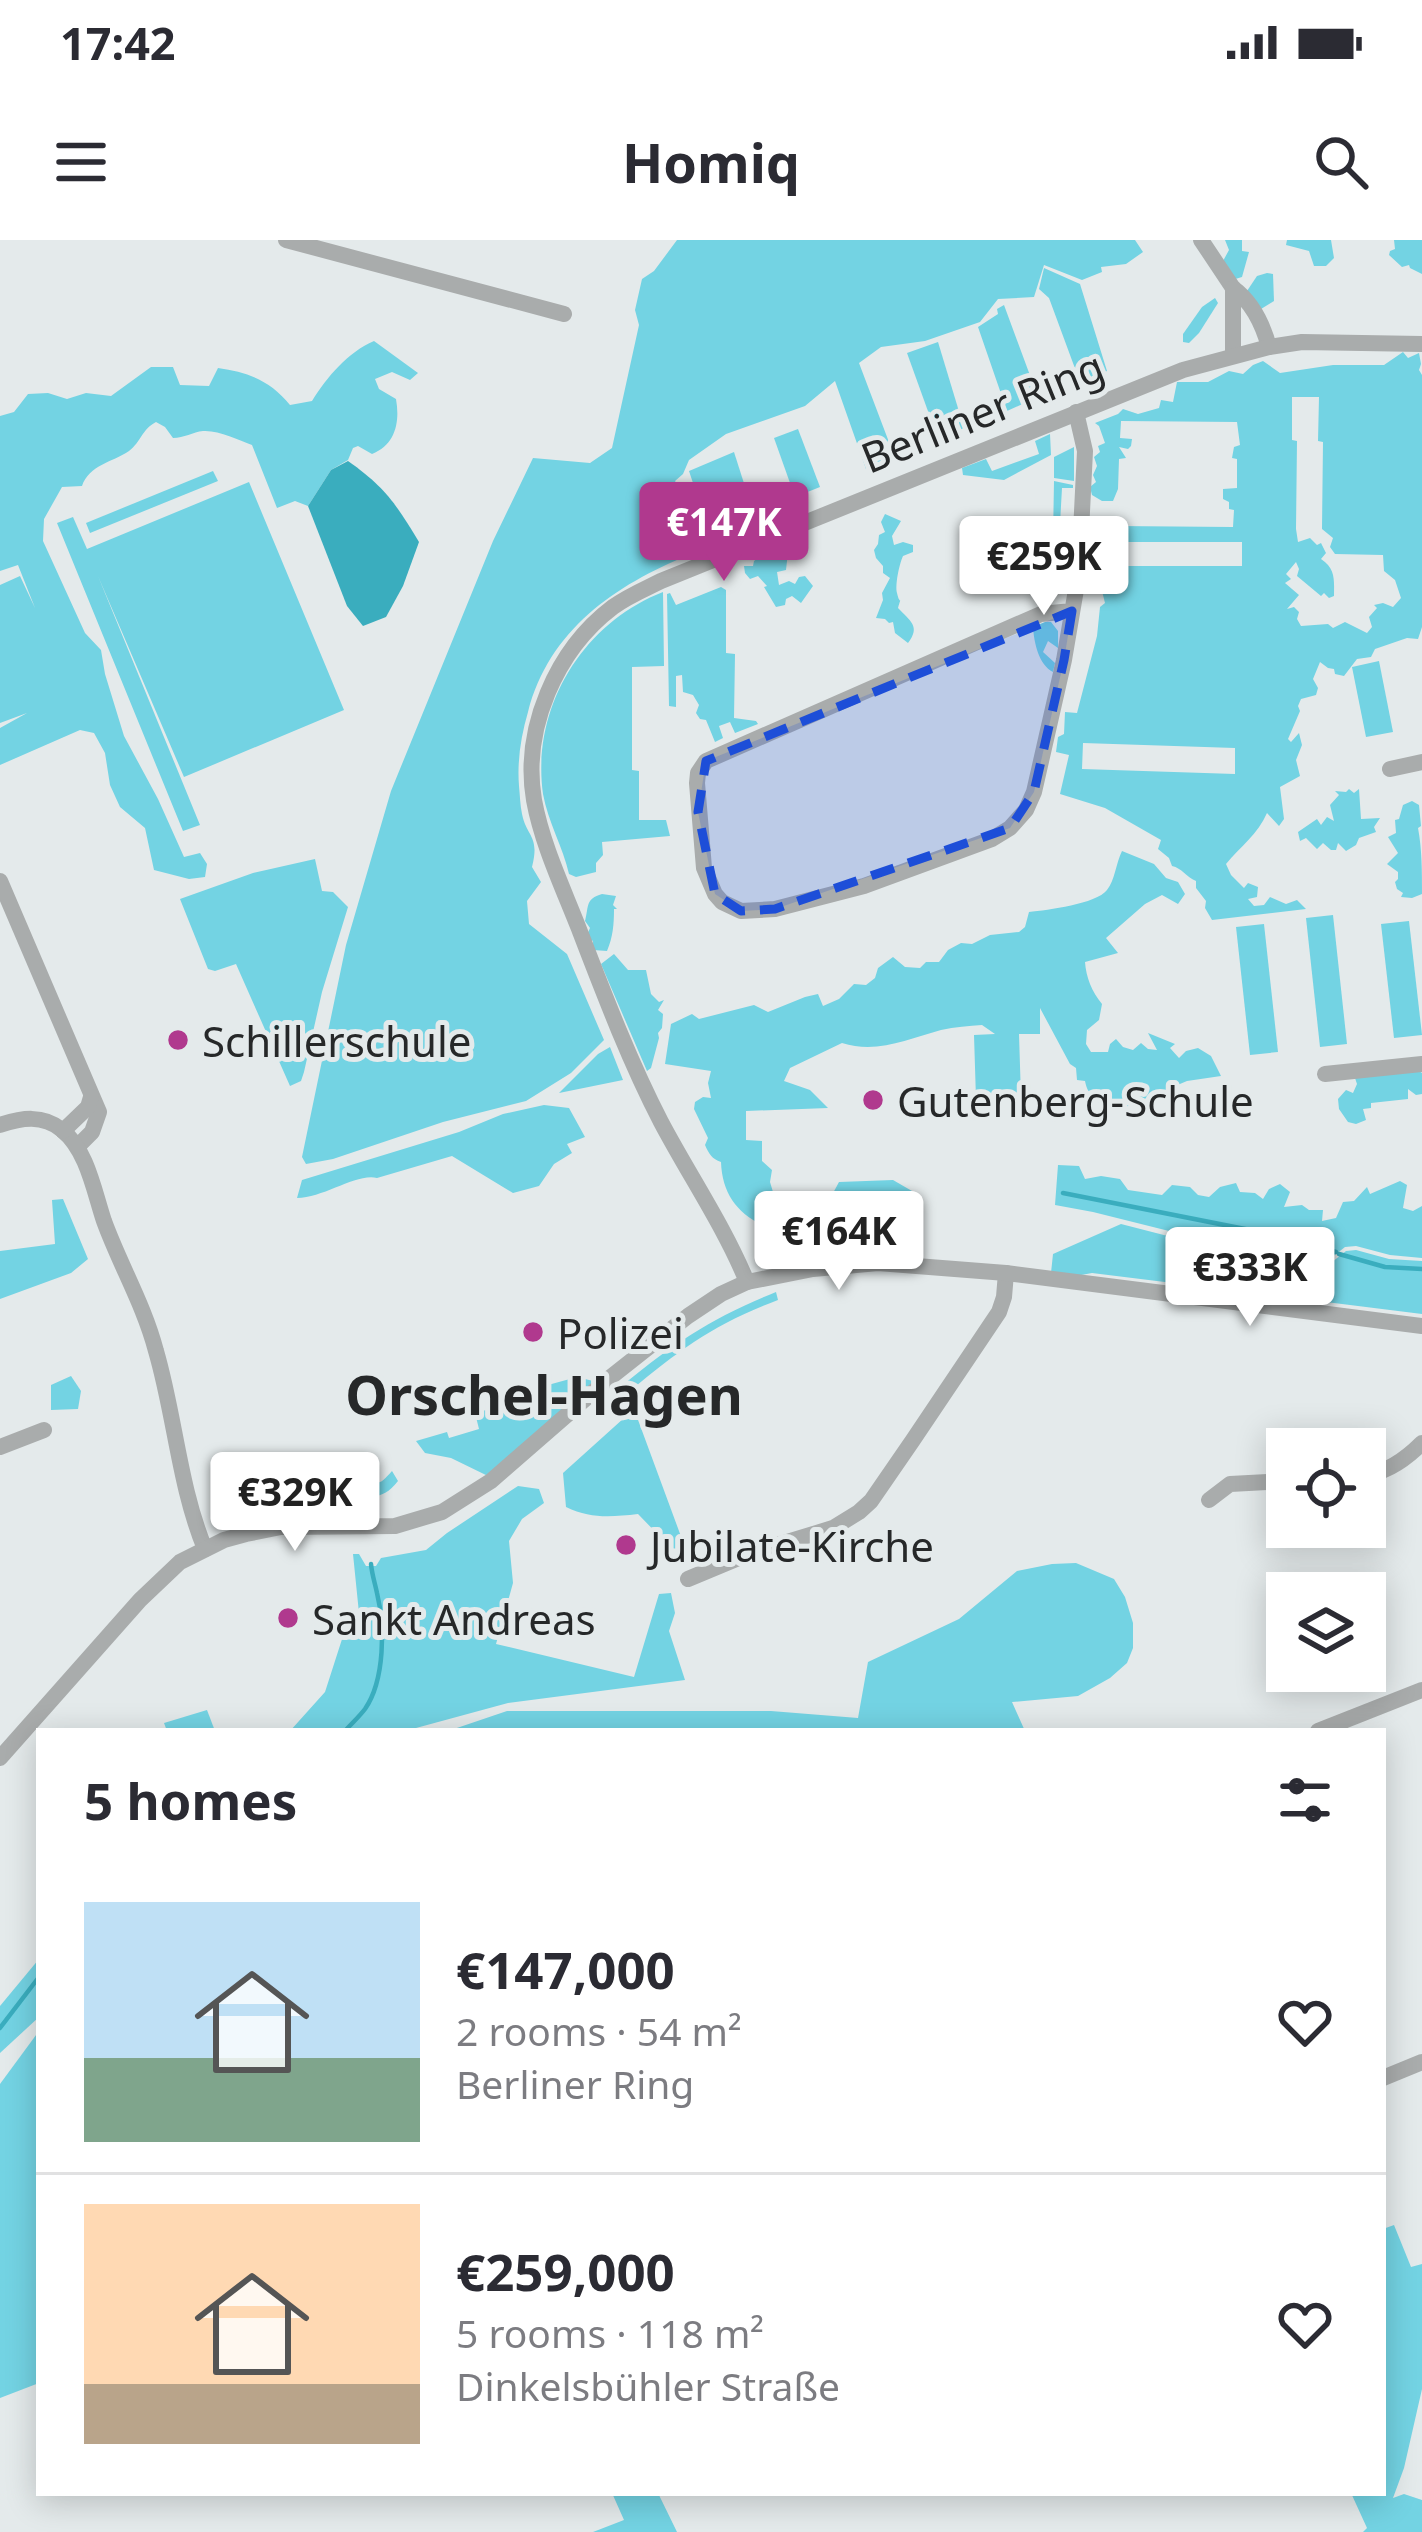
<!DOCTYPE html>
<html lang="en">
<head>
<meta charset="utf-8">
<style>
  :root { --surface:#fff; --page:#f7f7f7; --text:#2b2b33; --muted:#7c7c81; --line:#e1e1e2; --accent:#b0398e }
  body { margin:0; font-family:"Noto Sans",sans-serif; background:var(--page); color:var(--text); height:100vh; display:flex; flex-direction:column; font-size:45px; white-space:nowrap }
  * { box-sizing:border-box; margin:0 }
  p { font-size:39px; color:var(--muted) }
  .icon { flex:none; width:66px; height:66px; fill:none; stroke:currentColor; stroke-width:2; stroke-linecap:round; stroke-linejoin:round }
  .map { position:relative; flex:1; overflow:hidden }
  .panel { position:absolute; left:36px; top:1488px; width:1350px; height:768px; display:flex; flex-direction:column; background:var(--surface); border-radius:0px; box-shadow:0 6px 30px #0003 }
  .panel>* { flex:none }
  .controls { position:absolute; left:1266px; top:1188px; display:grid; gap:24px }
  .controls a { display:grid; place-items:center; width:120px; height:120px; border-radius:0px; background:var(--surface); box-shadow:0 6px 30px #0003; font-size:60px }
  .price { position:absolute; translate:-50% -102px; padding:0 27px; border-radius:12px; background:#fff; color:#222; font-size:39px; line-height:78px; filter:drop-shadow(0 3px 6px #0008) }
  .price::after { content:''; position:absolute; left:50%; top:72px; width:36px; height:27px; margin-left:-18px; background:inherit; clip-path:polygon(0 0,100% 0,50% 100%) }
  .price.on { background:var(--accent); color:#fff }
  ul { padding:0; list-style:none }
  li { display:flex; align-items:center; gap:36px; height:300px; padding:0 48px }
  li+li { border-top:3px solid var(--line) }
  li span { display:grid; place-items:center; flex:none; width:336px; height:240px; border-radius:0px; color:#555 }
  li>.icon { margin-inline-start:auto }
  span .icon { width:144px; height:144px; fill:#fffc; stroke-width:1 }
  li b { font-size:51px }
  h2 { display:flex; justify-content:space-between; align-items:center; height:144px; padding:0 48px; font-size:51px }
  .status { display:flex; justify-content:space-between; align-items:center; height:84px; padding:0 60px; background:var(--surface); direction:ltr }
  .status svg { height:33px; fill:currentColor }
  header { display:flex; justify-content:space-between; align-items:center; height:156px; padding:0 48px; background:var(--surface); font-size:54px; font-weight:700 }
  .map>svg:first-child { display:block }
</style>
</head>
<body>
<div class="status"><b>17:42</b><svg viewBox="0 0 49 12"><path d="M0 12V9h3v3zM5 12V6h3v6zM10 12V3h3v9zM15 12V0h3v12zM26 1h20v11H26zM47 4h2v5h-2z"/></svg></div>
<header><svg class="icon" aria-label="menu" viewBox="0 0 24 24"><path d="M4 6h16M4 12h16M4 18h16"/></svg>Homiq<svg class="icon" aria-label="search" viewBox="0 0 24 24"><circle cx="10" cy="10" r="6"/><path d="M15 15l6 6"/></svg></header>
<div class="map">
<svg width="1422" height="2292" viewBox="0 0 1422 2292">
  <rect width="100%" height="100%" fill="#e4eaeb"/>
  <g fill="#73d3e3" fill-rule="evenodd">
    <path d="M 677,0 L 1135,0 L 1143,12 L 1126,24 L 1101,27 L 1102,32 L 1082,40 L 1044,25 L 1034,57 L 998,59 L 980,82 L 925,101 L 881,107 L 859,123 L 895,218 L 866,229 L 835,141 L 805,166 L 726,194 L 689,220 L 683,234 L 675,241 L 704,290 L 707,307 L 699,310 L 690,295 L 682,298 L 689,315 C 615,345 549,390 528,472 C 521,496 517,521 519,546 C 520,555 520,565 522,574 C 527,598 540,595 532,627 L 541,642 L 527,661 L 529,684 L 567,714 L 604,800 L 571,833 L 526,861 L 443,882 L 333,919 L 306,924 L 302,917 L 346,705 L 391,551 L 493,301 L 533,218 L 590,223 L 612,208 L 639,85 L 635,70 L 642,39 L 654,31 Z"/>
    <polygon points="1225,0 1242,0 1242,11 1249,12 1242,37 1232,40 1223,21 1229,10"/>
    <polygon points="1287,0 1331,0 1334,18 1326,26 1314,26 1309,11 1286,5"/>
    <polygon points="1394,0 1422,0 1422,34 1410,28 1409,25 1402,27 1389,15 1390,11 1395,9"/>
    <polygon points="1044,28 1080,44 1107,131 1080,142 1049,58 1039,49"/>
    <polygon points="1267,33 1273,34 1274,61 1261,69 1247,51 1257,36"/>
    <polygon points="1215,58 1218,63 1199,93 1189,103 1183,102 1183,94 1202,67"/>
    <polygon points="1004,65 1038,157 1007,171 978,87 998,74 997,69"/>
    <path d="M 374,101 L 418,133 L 410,140 L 392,132 L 375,139 L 379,149 L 396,159 C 400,181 396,205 372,214 L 358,206 L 353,208 L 348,220 L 331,230 L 308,266 L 295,261 L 277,268 L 252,205 C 238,200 219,190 203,191 C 193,192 184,198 173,198 L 165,187 L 156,182 C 142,189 141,202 129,211 C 113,222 89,225 82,246 L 62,247 L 44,279 L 43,301 L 85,393 L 101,410 L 105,434 L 124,496 L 158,559 L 184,617 L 200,613 L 207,624 L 205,637 L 189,639 L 154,630 L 145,588 L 120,567 L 110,545 L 105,513 L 94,493 L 80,490 L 0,525 L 0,488 L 27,473 L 0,483 L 0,345 L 20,336 L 35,368 L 18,325 L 0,331 L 0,176 L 14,172 L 28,154 L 48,153 L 67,159 L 86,153 L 111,156 L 151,127 L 173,127 L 180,145 L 209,146 L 218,128 C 248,132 271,141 290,165 L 312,161 C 327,137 348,112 374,101 Z"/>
    <polygon points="938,102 964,188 938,199 907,113"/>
    <path d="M 1403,112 L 1408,118 L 1419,113 L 1421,124 L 1419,130 L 1422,135 L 1422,387 L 1418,399 L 1407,398 L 1375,409 L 1371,417 L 1357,419 L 1344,436 L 1335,434 L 1334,429 L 1328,428 L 1320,422 L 1313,439 L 1318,448 L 1316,455 L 1301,459 L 1298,466 L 1300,471 L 1288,499 L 1291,502 L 1299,493 L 1302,505 L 1296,520 L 1300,536 L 1280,547 L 1284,579 L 1279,586 L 1267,573 C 1258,594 1240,607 1226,624 L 1231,635 L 1244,648 L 1248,643 L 1258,647 L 1257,657 L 1248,659 L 1254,666 L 1264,665 L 1270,657 L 1286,664 L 1297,660 L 1306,669 L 1212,680 L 1205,668 L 1206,661 L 1196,648 L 1196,641 C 1186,637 1182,628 1172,626 L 1169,618 L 1158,609 L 1161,600 L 1105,568 L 1060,554 L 1069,515 L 1056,512 L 1058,497 L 1064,494 L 1065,472 L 1077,473 L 1097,396 L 1100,367 L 1105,363 L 1101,347 L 1110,326 L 1242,326 L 1242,302 L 1110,302 L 1116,286 L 1233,287 L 1234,270 L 1229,269 L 1229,262 L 1223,259 L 1223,249 L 1237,248 L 1237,219 L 1232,218 L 1234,207 L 1240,205 L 1237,182 L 1121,181 L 1120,198 L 1132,199 L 1131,206 L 1128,209 L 1119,207 L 1126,218 L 1119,219 L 1118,249 L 1113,261 L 1102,261 L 1092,255 L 1090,247 L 1096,242 L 1093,235 L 1097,226 L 1094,217 L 1100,212 L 1098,206 L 1105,203 L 1099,186 L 1095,183 L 1118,174 L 1123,169 L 1138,174 L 1159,168 L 1161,160 L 1173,162 L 1177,142 L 1208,142 L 1229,131 L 1243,134 L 1253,125 L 1263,121 L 1280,133 L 1333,125 L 1384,125 ZM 1292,157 L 1319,157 L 1318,201 L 1323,202 L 1322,289 L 1333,298 L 1330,307 L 1335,314 L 1383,315 L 1384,331 L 1395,340 L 1401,358 L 1393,367 L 1383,363 L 1374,365 L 1377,368 L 1369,377 L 1372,387 L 1367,393 L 1345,382 L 1333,388 L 1328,384 L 1301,386 L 1297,379 L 1299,372 L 1294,367 L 1287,369 L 1299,355 L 1285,343 L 1291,339 L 1286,334 L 1296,322 L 1299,329 L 1297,336 L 1321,356 L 1324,353 L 1329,358 L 1334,356 C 1334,340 1336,329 1321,319 L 1326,313 L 1321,303 L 1317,305 L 1310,298 L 1298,302 L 1296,289 L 1297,201 L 1292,200 ZM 1083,503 L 1235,508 L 1235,534 L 1082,529 Z"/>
    <polygon points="798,189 820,247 795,257 774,198"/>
    <polygon points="1050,194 1051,215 1004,240 963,235 962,228 986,219 992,231 1039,214 1035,201"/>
    <polygon points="1074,207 1074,241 1054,238 1054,217"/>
    <polygon points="734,212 756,281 711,297 689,231"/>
    <polygon points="213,231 218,241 90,293 86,283"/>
    <polygon points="1054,241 1073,245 1073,248 1062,248 1058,320 1069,321 1061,349 1052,356"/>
    <polygon points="249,242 344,470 184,537 98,336 200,585 183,591 57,283 73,277 87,309"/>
    <path d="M 885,274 L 901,281 L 892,296 L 894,305 L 903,302 L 913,305 L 913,312 L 903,316 C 899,325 895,345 897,353 C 900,367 902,354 898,368 C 910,381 921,386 908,403 L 895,393 L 893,382 L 889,383 L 885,379 L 876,378 L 883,360 L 882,353 L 890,338 L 883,333 L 883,326 L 876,318 L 874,310 L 878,304 L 879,295 L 885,292 L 881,282 Z"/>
    <polygon points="997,301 1005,305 1008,314 1005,321 985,327 992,342 980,346 980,338 966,337 965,344 965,333 974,329 968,322 972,307 977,315 981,315"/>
    <polygon points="782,306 788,312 786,330 777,332 779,345 789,341 795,344 799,337 805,336 813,346 801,363 792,356 786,359 785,365 776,367 764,347 767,346 758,336 750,339 745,333 744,326 753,326 754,321 774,307 779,311"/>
    <polygon points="721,347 726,350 726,413 735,414 734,478 756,481 758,484 735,493 730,482 719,486 723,498 715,502 706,480 700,479 696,473 699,465 693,455 683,452 682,435 676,436 676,467 669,466 667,354 670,353 676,365"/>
    <path d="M 663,352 L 664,426 L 632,427 L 632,530 L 639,531 L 639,580 L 666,580 L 670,596 L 602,602 L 603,615 L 596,623 L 596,632 L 576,637 L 569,634 C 563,607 548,582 543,554 C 531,467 583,383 663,352 Z"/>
    <path d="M 1045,382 L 1051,382 L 1058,391 L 1058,408 L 1048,401 L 1043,412 L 1055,423 L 1053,432 C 1039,425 1034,403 1033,387 Z"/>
    <polygon points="1379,421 1393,492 1366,497 1352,427"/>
    <polygon points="1349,549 1354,553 1359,549 1361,579 1380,578 1374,587 1376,592 1359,598 1356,605 1346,611 1338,603 1336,610 1331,610 1323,603 1317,609 1306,598 1300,601 1298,592 1317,579 1321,585 1327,577 1334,581 1330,565 1339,555 1335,551 1346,552"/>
    <path d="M 1412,561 L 1419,565 L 1421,586 L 1418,588 C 1422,609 1422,632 1422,654 L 1412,658 L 1401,657 L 1403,653 L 1397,649 L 1395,642 L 1398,639 L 1398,632 L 1387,624 L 1398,613 L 1388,597 L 1396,593 L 1395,580 L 1399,579 L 1403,565 Z"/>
    <path d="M 1122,611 L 1154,624 L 1166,638 L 1178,642 L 1185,654 L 1178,664 L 1162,655 L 1145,664 L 1106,698 L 1118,713 L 1085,722 C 1086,737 1092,752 1102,764 L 1099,780 L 1087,790 L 1086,804 L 1091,812 L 1108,812 L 1110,804 L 1116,799 L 1123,807 L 1133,810 L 1141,803 L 1148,809 L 1157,810 L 1148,793 L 1175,804 L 1170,808 L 1179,818 L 1186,811 L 1198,808 L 1211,816 L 1221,836 L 1187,841 L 1116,871 C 1101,866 1088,858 1085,841 L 1077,840 L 1076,828 L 1070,824 L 1040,768 L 1040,794 L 1019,794 L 1021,858 L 976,859 L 974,795 L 995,794 L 982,785 C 969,786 955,787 941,790 C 908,799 877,814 842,803 L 790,828 L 784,841 L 810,850 L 828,868 L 746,871 L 746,900 L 762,901 L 762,921 L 772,930 L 770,942 L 773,952 L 762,985 C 736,972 722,952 721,922 C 712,919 709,914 705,905 L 708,898 L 694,869 L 695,862 L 703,857 L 711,858 L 708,843 L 711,831 L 665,824 L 671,784 L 692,774 L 699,779 L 754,765 L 768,772 L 805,757 L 818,754 L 823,766 L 839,759 L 854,744 L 866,745 L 875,738 L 878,728 L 893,717 L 905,727 L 920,728 L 926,722 L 939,722 L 948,710 L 961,703 L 972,704 L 990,695 L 1019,692 L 1025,687 L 1029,672 C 1048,670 1096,664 1107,650 C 1115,640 1116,623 1122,611 Z"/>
    <polygon points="315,619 322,651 333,652 348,667 322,752 304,832 301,841 290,846 236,724 215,731 208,729 180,659 253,633"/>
    <path d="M 602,654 L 616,656 L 613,665 L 617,669 L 614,669 C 614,684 613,697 607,711 L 593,710 L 593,701 L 586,697 L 590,688 L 585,681 C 589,666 585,659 602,654 Z"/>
    <polygon points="1333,675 1347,804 1320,807 1306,678"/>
    <polygon points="1409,681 1422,795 1394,798 1381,684"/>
    <polygon points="1264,684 1278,812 1250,815 1236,687"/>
    <polygon points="614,714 628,730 646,730 651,754 659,762 664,760 658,770 663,774 662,788 658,793 659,798 651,828 647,831 601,724"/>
    <polygon points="610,807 623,840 559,853 598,814"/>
    <polygon points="1410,825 1422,833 1422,854 1416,855 1408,849 1408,859 1371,863 1371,868 1363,869 1366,880 1356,884 1348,882 1339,869 1338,859 1346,850 1353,853 1357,844 1355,838"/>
    <path d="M 544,865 L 569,868 L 585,897 L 567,904 L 572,913 L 554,924 L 539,946 L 513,953 L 452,916 L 377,938 C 356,933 324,958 297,958 L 302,940 L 459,892 L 503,874 Z"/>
    <polygon points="1058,925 1079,926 1085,939 1101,936 1120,939 1128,950 1162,955 1172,945 1190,947 1198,955 1209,957 1220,947 1236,943 1240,952 1255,953 1263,959 1269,949 1280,944 1290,952 1284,967 1302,965 1309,970 1323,970 1322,981 1336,978 1343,962 1354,961 1367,947 1370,954 1400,941 1407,945 1403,968 1413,971 1422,966 1422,1018 1390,1015 1356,1006 1345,1007 1326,1022 1301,1024 1093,972 1055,965"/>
    <polygon points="893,940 912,951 901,964 846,970 832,955 839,942"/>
    <polygon points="63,959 88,1019 71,1033 0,1059 0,1011 55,1004 52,960"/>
    <polygon points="1121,984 1257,1019 1301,1027 1327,1026 1346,1011 1356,1010 1389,1019 1422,1021 1422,1074 1092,1033 1076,1036 1051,1033 1053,1014"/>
    <path d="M 778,998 C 814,1007 848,1005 885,1008 L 885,1010 L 775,1015 L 775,1001 Z"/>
    <path d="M 776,1052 L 778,1060 C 714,1084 682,1108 630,1151 L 624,1144 C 677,1101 712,1078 776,1052 Z"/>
    <polygon points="71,1136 81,1151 78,1169 51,1170 51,1145"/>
    <polygon points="577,1137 601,1143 490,1237 451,1218 425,1213 416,1201 447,1192 449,1198 479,1189 475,1173 549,1153 548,1145"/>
    <path d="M 634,1169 L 686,1310 L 671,1308 L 638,1274 C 611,1277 591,1279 566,1267 L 563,1233 Z"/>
    <path d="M 337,1224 L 358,1225 L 363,1239 C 382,1244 379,1245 392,1231 L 398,1241 C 379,1266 359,1256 339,1241 L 329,1248 L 321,1250 L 299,1244 L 289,1246 L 273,1258 L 258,1260 L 250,1268 L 233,1271 L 228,1263 L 244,1255 L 328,1232 Z"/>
    <polygon points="518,1246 539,1249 544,1263 522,1279 509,1301 513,1343 496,1404 634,1437 659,1354 671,1353 675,1373 669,1391 685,1440 508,1463 405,1491 290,1491 325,1452 344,1393 360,1383 353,1314 359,1314 366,1326 376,1326 381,1318 426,1310 447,1293"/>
    <polygon points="1076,1323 1114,1339 1125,1357 1133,1383 1133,1408 1127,1423 1110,1438 1078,1456 1012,1462 1025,1491 448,1491 507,1471 771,1471 858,1478 868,1422 959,1379 1017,1331 1052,1324"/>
    <polygon points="207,1470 215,1491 167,1491 164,1483"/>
    <polygon points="39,1719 39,1777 0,1813 0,1766"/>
    <polygon points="39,1791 39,2143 0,2158 0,1844"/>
    <polygon points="1394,1985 1411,2027 1422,2024 1422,2149 1404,2228 1393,2258 1404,2254 1422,2260 1422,2292 1363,2292 1367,2288 1351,2253 1383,2253 1383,1989"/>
    <polygon points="612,2253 658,2253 677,2292 593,2292 624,2280"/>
  </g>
  <path fill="#3aadbe" d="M 348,221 C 385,247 396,264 419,302 L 403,346 L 386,377 L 363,386 L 347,366 L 308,266 L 331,230 Z"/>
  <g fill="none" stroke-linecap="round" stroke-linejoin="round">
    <g stroke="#3aadbe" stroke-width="4.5">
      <polyline points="1063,953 1275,995 1336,1012"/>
      <polyline points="1339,1014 1385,1027 1422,1029"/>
      <path d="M 345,1491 C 351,1484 359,1477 365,1469 C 385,1440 385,1386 377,1353 C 375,1343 372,1335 371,1324"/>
      <polyline points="0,1788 39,1737"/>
    </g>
    <g stroke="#a9acac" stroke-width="16">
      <polyline points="286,0 564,74"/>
      <path d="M 1201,0 L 1233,48 C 1252,62 1263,85 1269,107"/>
      <polyline points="1233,115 1233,48"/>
      <polyline points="1072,371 1041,374 706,521 698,533 697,543 704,628 715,654 722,662 741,671 775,669 864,646 992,599 1010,588 1026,570 1034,552 1064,420 1079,332 1085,211 1076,172"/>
      <polyline points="1390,529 1422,522"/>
      <polyline points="0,641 99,872 92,892 78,906"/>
      <polyline points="1325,834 1422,824"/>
      <path d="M 0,885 C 21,878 43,874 62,890 C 87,910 94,951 104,981 C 120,1025 144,1065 156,1111 C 175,1176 179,1246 205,1309"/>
      <polyline points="63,891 88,867 91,857"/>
      <path d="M 747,1042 C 724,986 689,935 661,882 C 629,820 604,754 579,689 C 563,648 542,604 534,560 C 522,489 556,410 613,367 C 628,356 645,349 661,341 L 1183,130 L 1269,107 L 1302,102 L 1422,104"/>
      <polyline points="0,1207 44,1190"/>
      <path d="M 1365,1235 C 1387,1233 1406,1219 1422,1203"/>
      <polyline points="1209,1260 1230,1244 1287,1241"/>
      <polyline points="688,1339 748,1314 833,1288 859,1272 871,1261 913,1200 999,1072 1004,1057 1006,1033"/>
      <polyline points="1318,1491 1422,1450"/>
      <polyline points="0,1518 140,1360 180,1322 224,1300 246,1294 281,1287 395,1286 442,1272 491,1241 607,1140 688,1076 721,1054 747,1042 813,1029 878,1023 1006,1033 1422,1086"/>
      <polyline points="1383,1838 1422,1822"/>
    </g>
  </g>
  <path fill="#1d4ed8" fill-opacity="0.2" stroke="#1d4ed8" stroke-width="9" stroke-dasharray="24 15" stroke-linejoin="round" d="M 1072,371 L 1064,420 L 1034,552 L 1010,588 L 775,669 L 741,671 L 715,654 L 698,572 L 706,521 Z"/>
  <g fill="#b0398e" stroke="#e4eaeb" stroke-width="4.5">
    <circle cx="178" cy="800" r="12"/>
    <circle cx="873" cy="860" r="12"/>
    <circle cx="533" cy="1092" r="12"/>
    <circle cx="626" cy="1305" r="12"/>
    <circle cx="288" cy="1378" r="12"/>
  </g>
  <g text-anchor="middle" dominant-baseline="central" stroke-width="10" stroke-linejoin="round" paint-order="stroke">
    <g font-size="42" fill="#262829" stroke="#e4eaeb">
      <text transform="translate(982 171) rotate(-22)">Berliner Ring</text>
    </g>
    <g font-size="42" fill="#262829" stroke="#e4eaeb" text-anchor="start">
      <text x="202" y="800">Schillerschule</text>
      <text x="897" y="860">Gutenberg-Schule</text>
      <text x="557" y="1092">Polizei</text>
      <text x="650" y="1305">Jubilate-Kirche</text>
      <text x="312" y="1378">Sankt Andreas</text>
    </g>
    <g font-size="54" font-weight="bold" fill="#262829" stroke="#e4eaeb">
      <text x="544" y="1154">Orschel-Hagen</text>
    </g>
  </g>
</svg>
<div class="controls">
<a><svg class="icon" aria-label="locate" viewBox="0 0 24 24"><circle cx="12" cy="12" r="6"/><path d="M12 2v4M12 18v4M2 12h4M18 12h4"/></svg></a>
<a><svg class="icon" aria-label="layers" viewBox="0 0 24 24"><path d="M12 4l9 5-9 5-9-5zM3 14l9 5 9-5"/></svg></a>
</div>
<b class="price on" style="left:724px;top:344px">€147K</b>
<b class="price" style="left:1044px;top:378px">€259K</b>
<b class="price" style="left:839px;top:1053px">€164K</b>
<b class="price" style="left:1250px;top:1089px">€333K</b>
<b class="price" style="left:295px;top:1314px">€329K</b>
<section class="panel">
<h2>5 homes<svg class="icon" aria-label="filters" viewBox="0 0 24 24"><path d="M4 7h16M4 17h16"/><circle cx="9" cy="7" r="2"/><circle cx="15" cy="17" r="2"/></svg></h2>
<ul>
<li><span style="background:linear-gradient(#bfe0f5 65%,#7fa58c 0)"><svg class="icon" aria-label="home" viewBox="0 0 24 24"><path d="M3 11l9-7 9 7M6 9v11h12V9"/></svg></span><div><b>€147,000</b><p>2 rooms · 54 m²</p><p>Berliner Ring</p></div><svg class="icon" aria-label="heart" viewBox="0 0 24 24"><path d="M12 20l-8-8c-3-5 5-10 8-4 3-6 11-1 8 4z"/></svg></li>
<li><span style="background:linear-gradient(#ffd9b3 75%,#b9a48a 0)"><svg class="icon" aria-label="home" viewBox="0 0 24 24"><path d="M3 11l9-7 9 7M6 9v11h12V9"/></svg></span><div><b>€259,000</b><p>5 rooms · 118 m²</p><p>Dinkelsbühler Straße</p></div><svg class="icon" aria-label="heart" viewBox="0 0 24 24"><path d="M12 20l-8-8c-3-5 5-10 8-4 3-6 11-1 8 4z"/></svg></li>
</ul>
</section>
</div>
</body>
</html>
